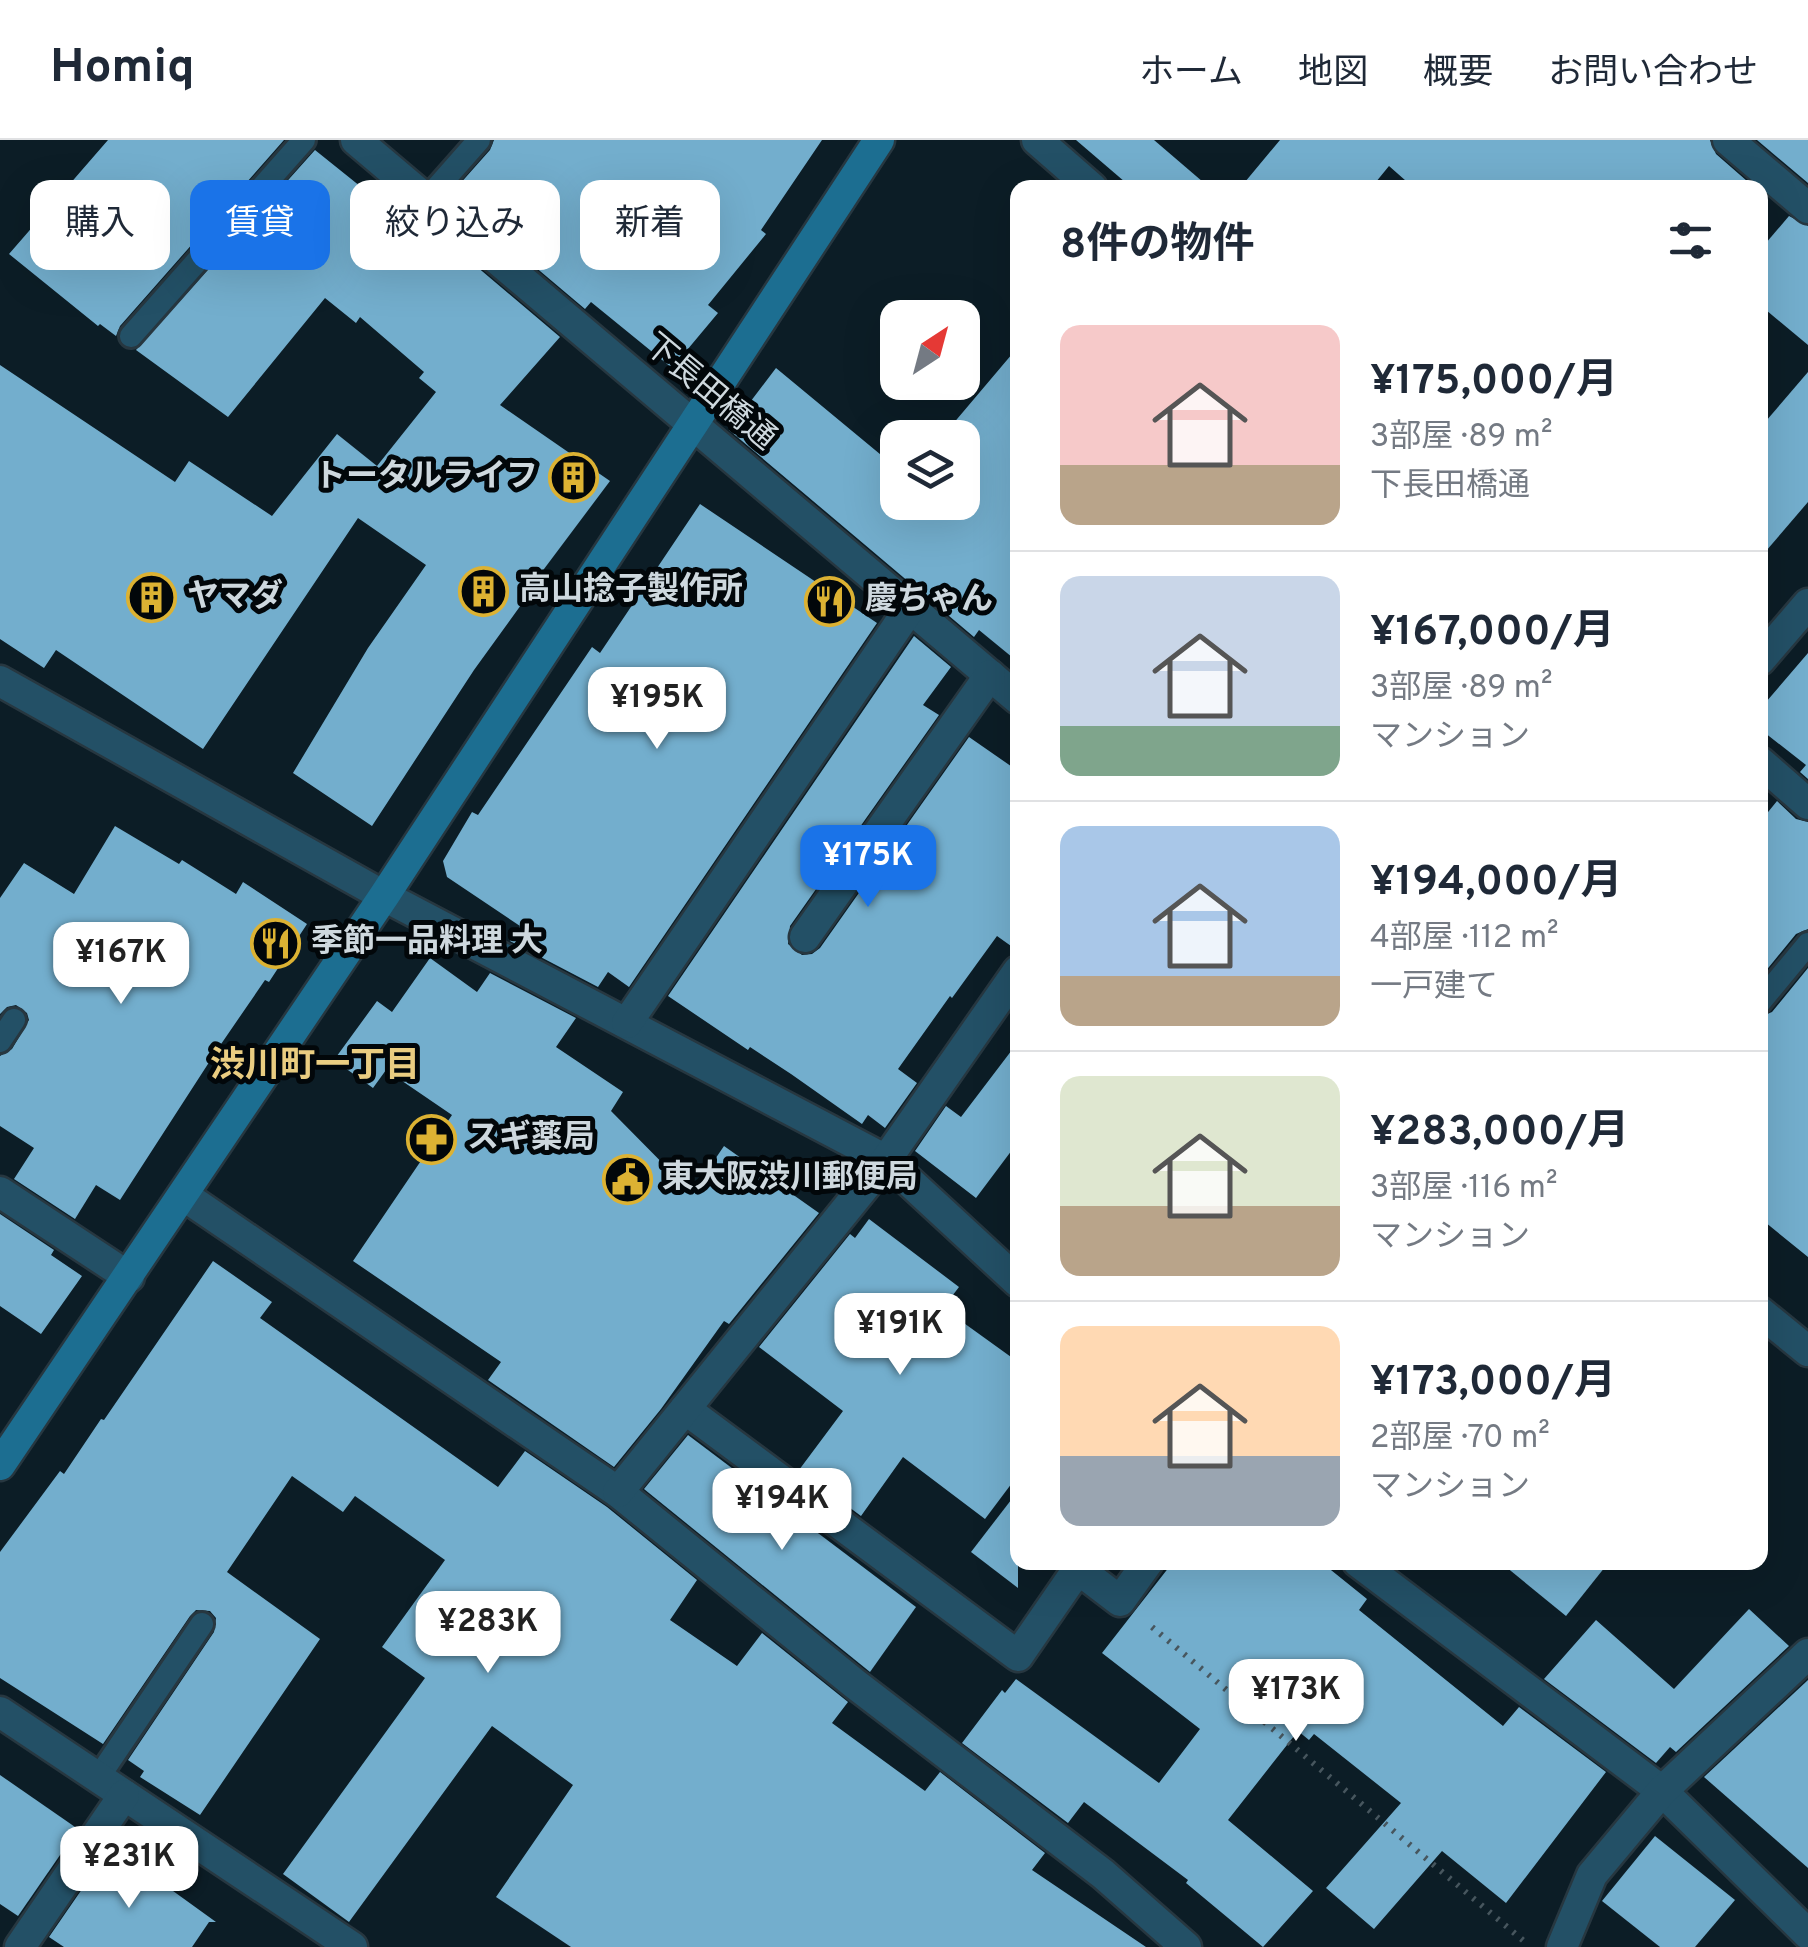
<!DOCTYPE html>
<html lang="ja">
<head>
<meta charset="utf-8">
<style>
  :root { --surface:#fff; --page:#f2f2f3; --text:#1f2937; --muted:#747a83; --line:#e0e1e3; --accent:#1a73e8 }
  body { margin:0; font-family:Overpass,"Noto Sans JP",sans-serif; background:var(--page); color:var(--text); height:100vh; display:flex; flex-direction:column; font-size:38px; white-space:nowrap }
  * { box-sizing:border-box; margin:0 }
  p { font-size:32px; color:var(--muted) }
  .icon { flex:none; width:55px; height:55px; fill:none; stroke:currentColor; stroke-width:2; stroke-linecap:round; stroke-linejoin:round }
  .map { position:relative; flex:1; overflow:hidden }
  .side { position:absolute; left:1010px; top:40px; width:758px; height:1390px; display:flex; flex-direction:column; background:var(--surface); border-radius:20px; box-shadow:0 10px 40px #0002 }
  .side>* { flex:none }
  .top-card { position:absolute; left:30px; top:40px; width:830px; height:90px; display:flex; gap:20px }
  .needle { width:65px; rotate:36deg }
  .controls { position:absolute; left:880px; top:160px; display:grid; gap:20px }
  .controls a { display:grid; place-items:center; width:100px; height:100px; border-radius:20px; background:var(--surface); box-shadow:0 10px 40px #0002; font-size:50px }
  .price { position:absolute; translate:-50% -85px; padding:0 22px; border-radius:20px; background:#fff; color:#222; font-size:32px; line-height:65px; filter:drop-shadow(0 2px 5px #0008) }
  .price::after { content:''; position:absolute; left:50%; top:60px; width:30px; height:22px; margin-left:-15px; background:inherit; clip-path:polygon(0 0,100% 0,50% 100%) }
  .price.on { background:var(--accent); color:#fff }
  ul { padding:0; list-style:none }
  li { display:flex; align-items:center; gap:30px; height:250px; padding:0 50px }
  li+li { border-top:2px solid var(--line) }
  li span { display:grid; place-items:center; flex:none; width:280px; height:200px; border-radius:20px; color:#555 }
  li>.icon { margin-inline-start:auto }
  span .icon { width:120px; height:120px; fill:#fffc; stroke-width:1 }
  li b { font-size:42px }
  h2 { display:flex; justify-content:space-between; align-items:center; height:120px; padding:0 50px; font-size:42px }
  .pill { padding:0 35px; border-radius:20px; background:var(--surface); box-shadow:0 10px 40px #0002; font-size:35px; line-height:90px }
  .pill.on { background:var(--accent); color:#fff }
  header { display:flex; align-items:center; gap:60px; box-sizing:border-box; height:140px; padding:0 50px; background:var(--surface); border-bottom:2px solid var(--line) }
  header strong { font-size:48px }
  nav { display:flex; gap:55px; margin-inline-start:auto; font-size:35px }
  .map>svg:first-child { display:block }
</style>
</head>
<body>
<header>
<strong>Homiq</strong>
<nav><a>ホーム</a><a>地図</a><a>概要</a><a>お問い合わせ</a></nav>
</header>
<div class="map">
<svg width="1808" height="1807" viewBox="0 0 1808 1807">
  <rect width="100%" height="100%" fill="#0c1d26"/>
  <g fill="#73aecd">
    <polygon points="108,0 284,0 120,186 116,196 100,184 98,186 9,114"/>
    <polygon points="494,0 822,0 761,90 766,94 708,165 718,173 672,228 591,162 585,169 450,55 490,10"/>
    <polygon points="1076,0 1154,0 1210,48 1132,48"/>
    <polygon points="1280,0 1710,0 1716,14 1755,48 1414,48 1389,26 1371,48 1240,48"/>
    <polygon points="1757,0 1808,0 1808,43"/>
    <polygon points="315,10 416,91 424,82 560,197 500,265 610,341 523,457 526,458 474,530 372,686 293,633 368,508 426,425 358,378 203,609 56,510 44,528 0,499 0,225 175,342 189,321 272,376 337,294 377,326 436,252 419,238 424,232 360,177 356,183 325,158 228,277 136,210"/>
    <polygon points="1789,76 1808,86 1808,205 1760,165 1760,110"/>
    <polygon points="1018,207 1018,522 979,490 974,497 729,290 776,228 898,329 898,362 962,362 962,298 941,298"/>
    <polygon points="1808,232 1808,362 1760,418 1760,288"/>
    <polygon points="700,364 877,483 629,847 608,832 598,847 510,801 520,786 447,737 443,721 472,672 478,675 592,507 600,513"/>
    <polygon points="914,496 951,527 923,565 939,575 790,786 788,804 802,815 812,814 820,808 969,597 1018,631 1018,811 997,796 952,858 950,856 898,929 917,943 885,988 868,975 862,984 791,934 750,907 748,910 668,856"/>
    <polygon points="1808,513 1808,639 1800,632 1806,625 1760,589 1760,569"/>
    <polygon points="1777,661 1796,679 1808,682 1808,789 1796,794 1760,838 1760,682"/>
    <polygon points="115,686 179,724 182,720 236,754 243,742 307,784 269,842 265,840 217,910 120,1060 96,1045 75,1079 14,1039 34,1008 0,986 0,916 12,909 29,880 27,873 16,865 7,867 0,874 0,758 24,723 74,754"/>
    <polygon points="430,818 477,852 490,833 576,878 556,907 623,952 611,971 692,1053 724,1006 819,1073 729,1184 724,1181 661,1269 614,1327 488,1240 501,1222 353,1121 452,975 386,930 373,948 334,920 377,861 392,872"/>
    <polygon points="1808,828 1808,1117 1760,1078 1760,877 1772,872"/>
    <polygon points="1018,902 1018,1002 976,1058 915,1011 946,966 961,977"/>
    <polygon points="0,1074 54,1110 51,1115 82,1136 41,1194 0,1166"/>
    <polygon points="869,1079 959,1147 943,1168 1018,1222 1018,1335 985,1379 903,1317 861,1376 799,1330 843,1271 759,1207 850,1094 855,1098"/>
    <polygon points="213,1121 272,1162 260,1178 498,1347 525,1311 607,1367 697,1440 670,1480 737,1526 762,1493 848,1562 832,1583 925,1651 940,1632 1045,1713 1032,1730 1146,1807 571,1807 496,1757 573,1645 492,1586 349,1782 283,1734 425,1538 382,1507 445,1420 355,1356 343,1372 292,1336 227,1432 320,1499 200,1675 140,1637 144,1631 128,1620 214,1492 216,1478 210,1471 196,1470 190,1476 103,1604 0,1538 0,1412 60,1331 64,1334 101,1279 104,1280"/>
    <polygon points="688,1295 916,1467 870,1532 644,1349"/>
    <polygon points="1018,1351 1018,1448 971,1412"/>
    <polygon points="1173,1422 1321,1422 1367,1459 1359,1470 1503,1586 1519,1567 1606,1632 1506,1763 1442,1711 1374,1789 1326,1748 1401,1663 1314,1594 1309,1600 1298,1591 1228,1680 1313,1751 1263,1807 1186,1743 1188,1740 1084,1662 1068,1683 962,1603 1002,1550 1005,1553 1016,1539 1159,1643 1200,1589 1102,1513"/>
    <polygon points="1500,1422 1609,1422 1566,1476"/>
    <polygon points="1749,1469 1789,1506 1676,1612 1670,1607 1656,1623 1544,1539 1596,1480 1674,1549"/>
    <polygon points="1808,1540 1808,1728 1704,1637"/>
    <polygon points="0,1635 78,1689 18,1776 0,1764"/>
    <polygon points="1655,1696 1735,1760 1695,1807 1660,1807 1602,1761"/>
    <polygon points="109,1710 117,1715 119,1712 216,1782 209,1782 192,1807 64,1807 49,1797"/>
  </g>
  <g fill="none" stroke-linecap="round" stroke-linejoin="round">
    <defs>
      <g id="lane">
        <polyline points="426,60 479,0"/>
        <polyline points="131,196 304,0"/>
        <polyline points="1760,862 1808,804"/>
        <polyline points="0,901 14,880"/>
        <polyline points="98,1638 202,1484"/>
      </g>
      <g id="street">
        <polyline points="356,0 1018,559"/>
        <polyline points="1037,0 1092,48"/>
        <polyline points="1728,0 1808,68"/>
        <polyline points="1760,520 1808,464"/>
        <polyline points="0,541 384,756 886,1020 1018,1142"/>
        <polyline points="1760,622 1808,664"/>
        <polyline points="805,797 990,535"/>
        <polyline points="627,883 910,468"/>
        <polyline points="0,1052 129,1137"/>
        <polyline points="183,1055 618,1352 855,1544 1103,1734 1186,1807"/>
        <polyline points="1760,1172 1808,1211"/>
        <polyline points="685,1269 1018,1516 1078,1429 1120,1461 1148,1422"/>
        <polyline points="618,1352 886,1020 1018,831"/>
        <polyline points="1358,1422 1662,1651 1808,1794"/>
        <polyline points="0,1572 352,1807"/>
        <polyline points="20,1807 124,1655"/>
        <polyline points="1562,1807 1592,1735 1662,1651 1808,1514"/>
      </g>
      <polyline id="secondary" points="0,1325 384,756 879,0"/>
    </defs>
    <use href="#lane" stroke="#273740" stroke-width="28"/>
    <use href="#street" stroke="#273740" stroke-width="35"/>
    <use href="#secondary" stroke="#273740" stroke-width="35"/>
    <polyline stroke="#47565e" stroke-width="6" stroke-dasharray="2.5 8" stroke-linecap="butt" points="1152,1487 1525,1802"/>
    <use href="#lane" stroke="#235066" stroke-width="22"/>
    <use href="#street" stroke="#235066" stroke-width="30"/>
    <use href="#secondary" stroke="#1c6e91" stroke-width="30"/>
  </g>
  <defs>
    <symbol id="building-ring" viewBox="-11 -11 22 22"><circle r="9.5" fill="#02070a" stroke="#dcb233" stroke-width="1.5"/><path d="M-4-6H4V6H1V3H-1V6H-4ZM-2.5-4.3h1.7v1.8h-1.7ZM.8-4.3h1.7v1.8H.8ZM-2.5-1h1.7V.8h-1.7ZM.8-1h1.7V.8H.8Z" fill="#dcb233"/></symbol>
    <symbol id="restaurant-ring" viewBox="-11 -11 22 22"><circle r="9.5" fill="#02070a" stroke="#dcb233" stroke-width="1.5"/><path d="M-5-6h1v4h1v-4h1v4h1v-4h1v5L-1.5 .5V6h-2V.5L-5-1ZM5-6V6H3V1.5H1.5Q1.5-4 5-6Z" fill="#dcb233"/></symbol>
    <symbol id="pharmacy-ring" viewBox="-11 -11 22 22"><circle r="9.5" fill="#02070a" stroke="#dcb233" stroke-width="1.5"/><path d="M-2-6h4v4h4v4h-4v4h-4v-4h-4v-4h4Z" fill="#dcb233"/></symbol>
    <symbol id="civic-ring" viewBox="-11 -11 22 22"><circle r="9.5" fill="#02070a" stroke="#dcb233" stroke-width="1.5"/><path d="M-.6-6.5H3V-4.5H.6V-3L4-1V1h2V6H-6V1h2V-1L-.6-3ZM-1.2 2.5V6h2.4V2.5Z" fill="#dcb233"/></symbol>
  </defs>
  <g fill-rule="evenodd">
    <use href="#building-ring" x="546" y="310" width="55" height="55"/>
    <use href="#building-ring" x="456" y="424" width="55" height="55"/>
    <use href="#building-ring" x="124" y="430" width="55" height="55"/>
    <use href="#restaurant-ring" x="802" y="434" width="55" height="55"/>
    <use href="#restaurant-ring" x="248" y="776" width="55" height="55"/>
    <use href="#pharmacy-ring" x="404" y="972" width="55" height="55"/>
    <use href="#civic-ring" x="600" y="1012" width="55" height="55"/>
  </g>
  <g text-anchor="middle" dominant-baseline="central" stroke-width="10" stroke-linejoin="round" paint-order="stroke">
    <g font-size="32" fill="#ced8de" stroke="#02070a">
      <text transform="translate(709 253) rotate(40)">下長田橋通</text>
    </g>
    <g font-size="32" font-weight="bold" fill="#ced8de" stroke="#02070a" text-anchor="start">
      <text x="538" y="338" text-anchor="end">トータルライフ</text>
      <text x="519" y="451">高山捻子製作所</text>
      <text x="187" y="458">ヤマダ</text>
      <text x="865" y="461">慶ちゃん</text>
      <text x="311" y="803">季節一品料理 大</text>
      <text x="467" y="999">スギ薬局</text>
      <text x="662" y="1039">東大阪渋川郵便局</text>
    </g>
    <g font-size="35" font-weight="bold" fill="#eacd81" stroke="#02070a">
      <text x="315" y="927">渋川町一丁目</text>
    </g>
  </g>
</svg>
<div class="controls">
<a><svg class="needle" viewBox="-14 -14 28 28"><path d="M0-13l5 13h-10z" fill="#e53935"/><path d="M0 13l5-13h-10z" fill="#747a83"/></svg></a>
<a><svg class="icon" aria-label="layers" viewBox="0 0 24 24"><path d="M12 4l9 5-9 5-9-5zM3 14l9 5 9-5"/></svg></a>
</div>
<b class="price" style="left:657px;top:612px">¥195K</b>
<b class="price on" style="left:868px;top:770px">¥175K</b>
<b class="price" style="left:121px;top:867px">¥167K</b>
<b class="price" style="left:900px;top:1238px">¥191K</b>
<b class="price" style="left:782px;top:1413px">¥194K</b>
<b class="price" style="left:488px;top:1536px">¥283K</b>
<b class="price" style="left:1296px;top:1604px">¥173K</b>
<b class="price" style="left:129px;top:1771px">¥231K</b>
<div class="top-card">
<a class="pill">購入</a>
<a class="pill on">賃貸</a>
<a class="pill">絞り込み</a>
<a class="pill">新着</a>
</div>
<section class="side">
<h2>8件の物件<svg class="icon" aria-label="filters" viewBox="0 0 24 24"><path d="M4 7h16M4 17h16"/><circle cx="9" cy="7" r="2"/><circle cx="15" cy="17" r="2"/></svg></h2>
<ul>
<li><span style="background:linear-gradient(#f6c9c9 70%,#b9a48a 0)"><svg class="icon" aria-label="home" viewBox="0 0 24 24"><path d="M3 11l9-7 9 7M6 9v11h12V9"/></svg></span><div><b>¥175,000/月</b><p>3部屋 · 89 m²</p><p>下長田橋通</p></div></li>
<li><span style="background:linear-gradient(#c9d6e8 75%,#7fa58c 0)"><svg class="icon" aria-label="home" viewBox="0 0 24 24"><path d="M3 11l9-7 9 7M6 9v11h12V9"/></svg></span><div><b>¥167,000/月</b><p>3部屋 · 89 m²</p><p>マンション</p></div></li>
<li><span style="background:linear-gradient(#a9c7e8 75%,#b9a48a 0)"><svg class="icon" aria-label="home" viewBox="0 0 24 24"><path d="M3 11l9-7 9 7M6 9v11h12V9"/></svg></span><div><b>¥194,000/月</b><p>4部屋 · 112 m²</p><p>一戸建て</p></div></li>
<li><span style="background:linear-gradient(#dfe7d0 65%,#b9a48a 0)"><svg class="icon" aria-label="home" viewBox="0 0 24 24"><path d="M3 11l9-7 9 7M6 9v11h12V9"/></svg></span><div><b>¥283,000/月</b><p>3部屋 · 116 m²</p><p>マンション</p></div></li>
<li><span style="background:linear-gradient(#ffd9b3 65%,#9aa5b1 0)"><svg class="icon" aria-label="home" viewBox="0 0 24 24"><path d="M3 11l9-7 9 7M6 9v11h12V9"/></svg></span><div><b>¥173,000/月</b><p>2部屋 · 70 m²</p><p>マンション</p></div></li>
</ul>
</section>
</div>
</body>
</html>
